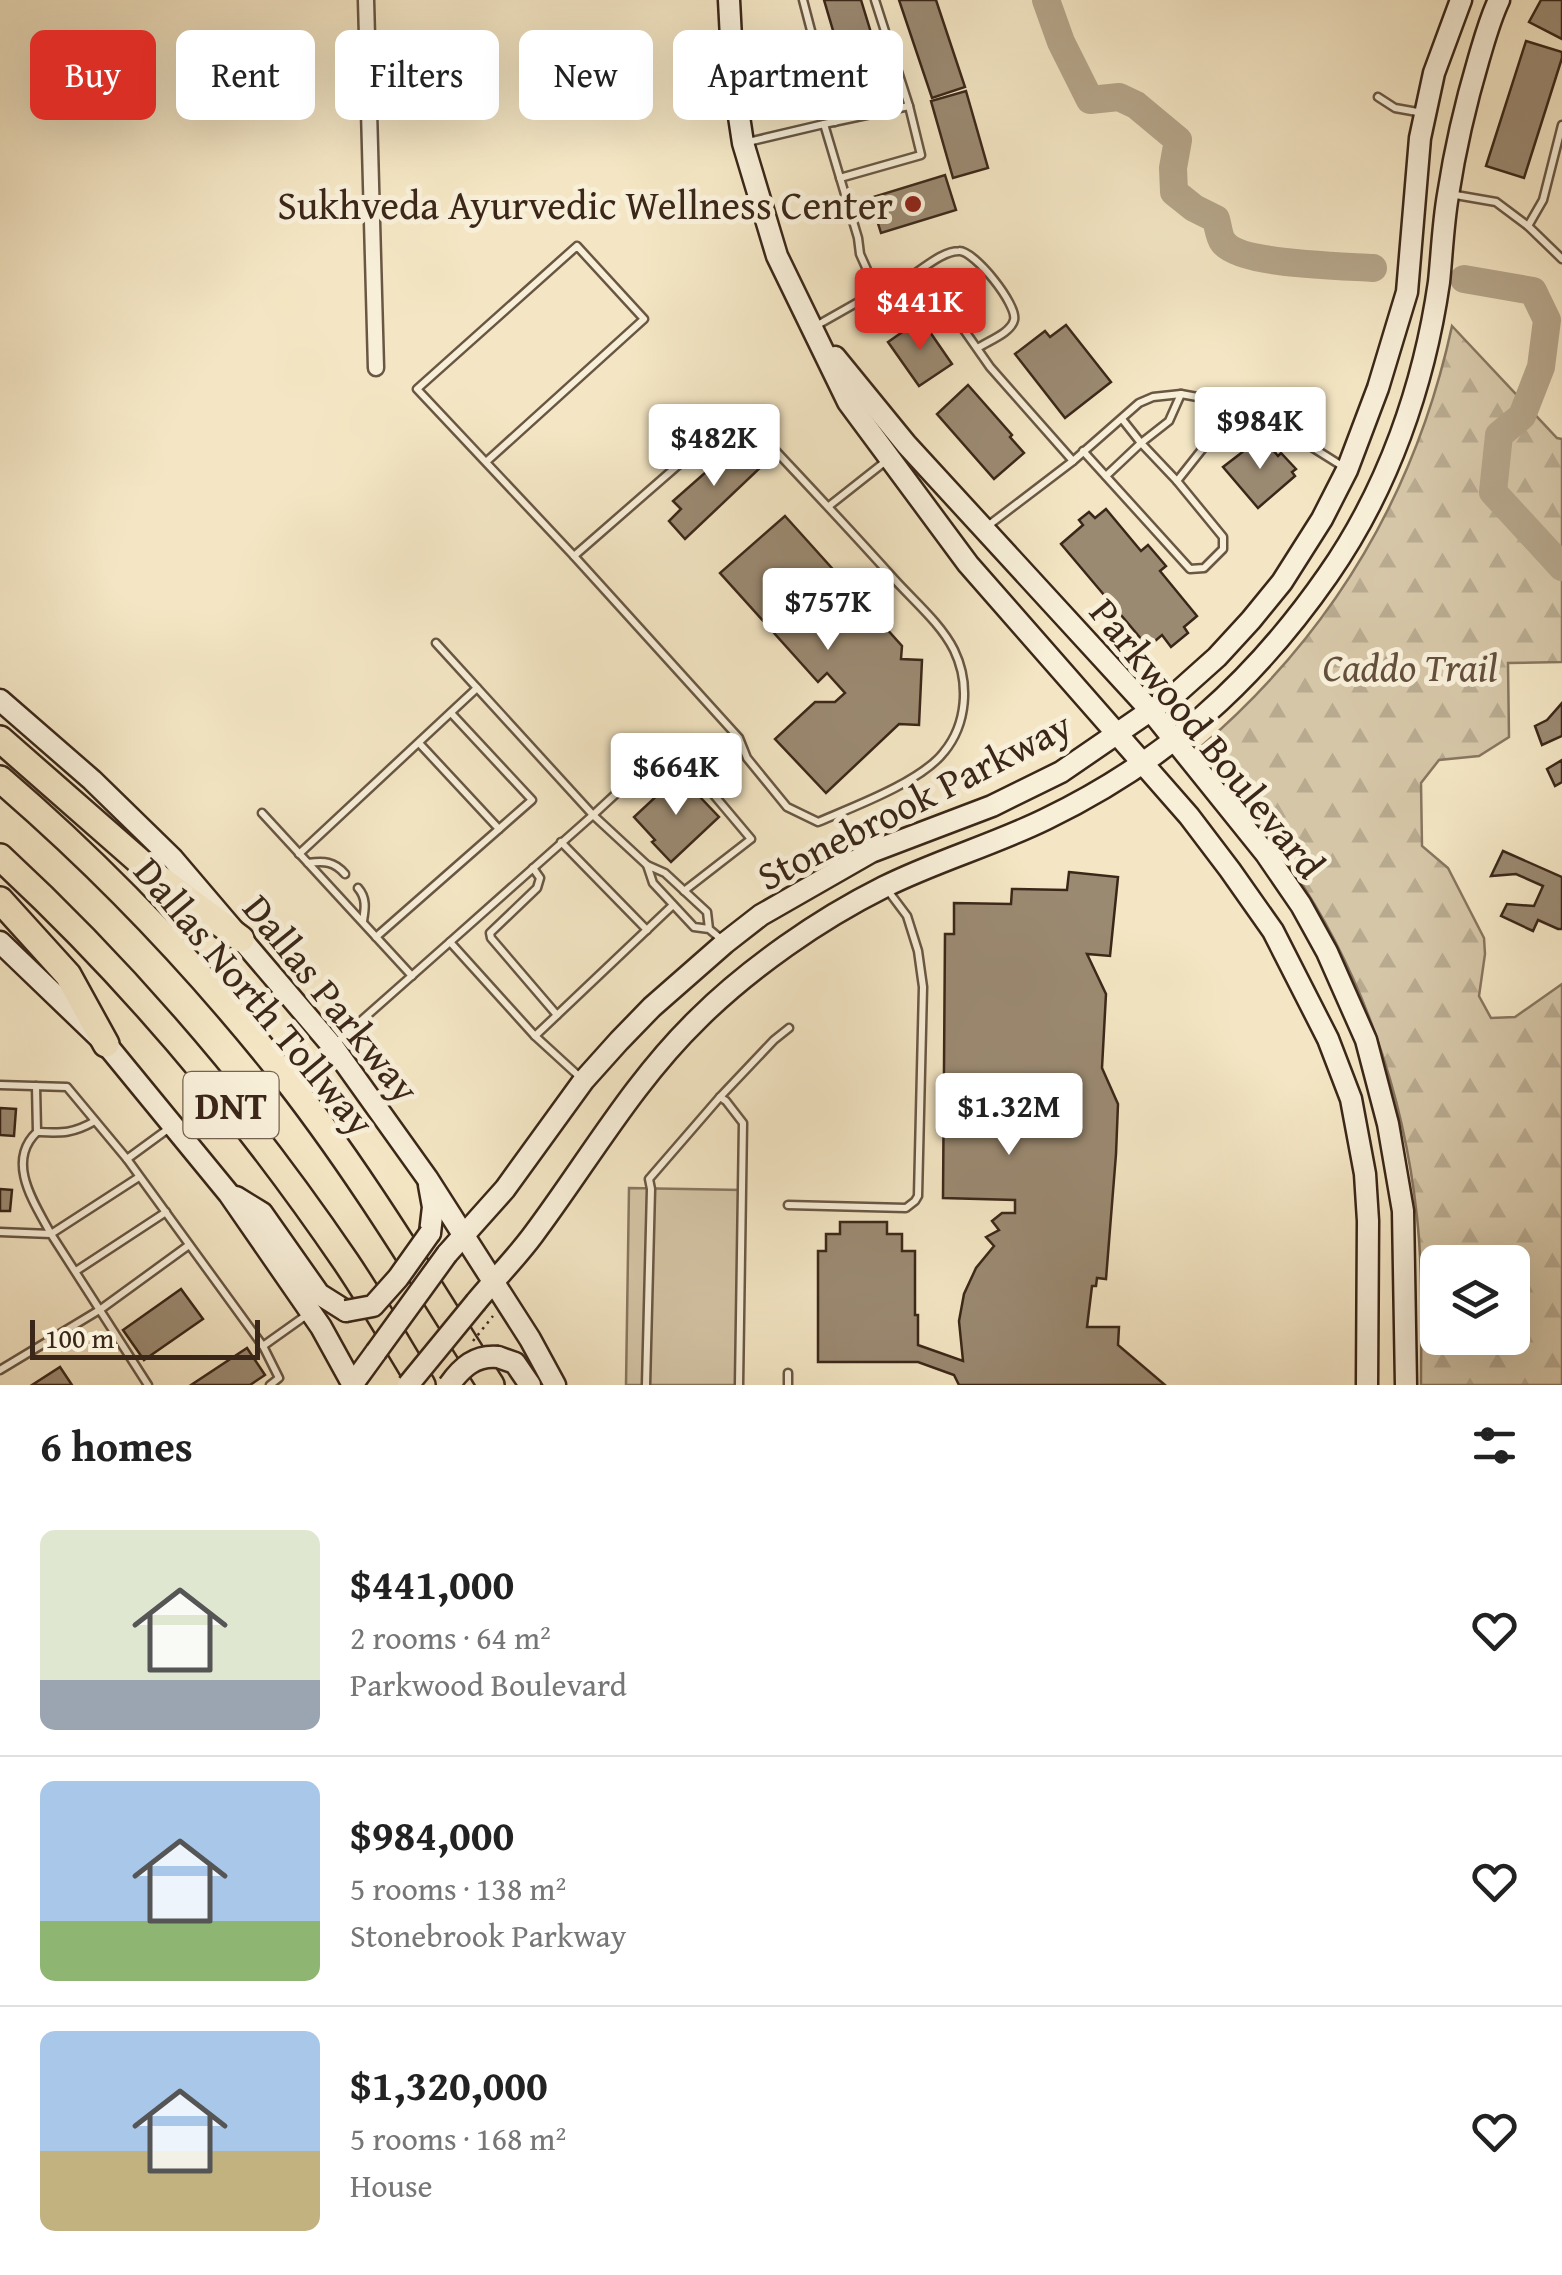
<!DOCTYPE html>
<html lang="en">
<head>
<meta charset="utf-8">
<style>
  :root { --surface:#fff; --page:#f6f6f6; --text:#222; --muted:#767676; --line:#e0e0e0; --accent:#d93025 }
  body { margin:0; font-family:"Gentium Book Plus",serif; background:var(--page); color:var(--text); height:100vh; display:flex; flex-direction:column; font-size:38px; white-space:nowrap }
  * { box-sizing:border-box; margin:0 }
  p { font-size:32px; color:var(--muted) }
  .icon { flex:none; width:55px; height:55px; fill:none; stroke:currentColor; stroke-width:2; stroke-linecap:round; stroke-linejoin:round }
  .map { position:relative; height:1385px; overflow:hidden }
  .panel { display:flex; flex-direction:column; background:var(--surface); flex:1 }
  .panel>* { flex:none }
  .banner { position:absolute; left:30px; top:30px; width:1000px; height:90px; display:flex; gap:20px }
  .buttons { position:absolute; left:1420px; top:1245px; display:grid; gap:20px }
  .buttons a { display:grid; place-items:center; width:110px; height:110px; border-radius:15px; background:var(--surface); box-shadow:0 10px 40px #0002; font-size:50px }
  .scale { position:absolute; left:30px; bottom:25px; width:230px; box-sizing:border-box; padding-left:10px; border:5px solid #3b2719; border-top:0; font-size:28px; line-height:35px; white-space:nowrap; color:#3b2719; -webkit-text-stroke:8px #f8efd9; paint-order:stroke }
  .price { position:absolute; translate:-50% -85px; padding:0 22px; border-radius:10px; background:#fff; color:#222; font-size:32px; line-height:65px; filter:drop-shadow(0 2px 5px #0008) }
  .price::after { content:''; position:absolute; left:50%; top:60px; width:30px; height:22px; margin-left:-15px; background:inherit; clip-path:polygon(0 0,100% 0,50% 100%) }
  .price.current { background:var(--accent); color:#fff }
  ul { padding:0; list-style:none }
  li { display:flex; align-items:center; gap:30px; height:250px; padding:0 40px }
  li+li { border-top:2px solid var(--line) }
  li span { display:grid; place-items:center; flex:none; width:280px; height:200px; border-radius:15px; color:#555 }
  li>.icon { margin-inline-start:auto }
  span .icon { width:120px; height:120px; fill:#fffc; stroke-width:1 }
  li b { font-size:42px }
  h2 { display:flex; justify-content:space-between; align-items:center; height:120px; padding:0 40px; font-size:42px }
  .chip { padding:0 35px; border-radius:15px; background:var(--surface); box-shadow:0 10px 40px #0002; font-size:35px; line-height:90px }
  .chip.current { background:var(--accent); color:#fff }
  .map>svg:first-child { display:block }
</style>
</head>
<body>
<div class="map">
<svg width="1562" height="1385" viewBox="0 0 1562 1385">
  <defs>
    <pattern id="forest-firs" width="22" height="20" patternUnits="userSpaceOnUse" patternTransform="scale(2.5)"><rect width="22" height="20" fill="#d5c6a7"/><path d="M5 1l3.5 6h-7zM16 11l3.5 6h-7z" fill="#b8aa8f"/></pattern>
  </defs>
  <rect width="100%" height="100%" fill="#f4e6c4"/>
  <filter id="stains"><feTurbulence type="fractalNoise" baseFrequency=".002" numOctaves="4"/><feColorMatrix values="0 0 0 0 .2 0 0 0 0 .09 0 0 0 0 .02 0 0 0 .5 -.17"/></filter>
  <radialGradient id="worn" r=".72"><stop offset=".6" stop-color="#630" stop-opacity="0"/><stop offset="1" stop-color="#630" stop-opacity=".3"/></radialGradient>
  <path fill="url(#forest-firs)" stroke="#887660" stroke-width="2.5" fill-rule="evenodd" d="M 1452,326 L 1557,438 L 1562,439 L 1562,662 L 1508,663 L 1509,737 L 1479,756 L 1439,760 L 1421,783 L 1422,846 L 1448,868 L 1484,938 L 1485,954 L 1479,996 L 1491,1018 L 1515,1017 L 1562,984 L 1562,1385 L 1421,1385 C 1421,1329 1423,1273 1417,1217 C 1404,1094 1362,972 1292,869 C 1264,827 1231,789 1197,750 C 1330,637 1415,497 1452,326 ZM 1438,1262 L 1512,1262 L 1512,1338 L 1438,1338 Z"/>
  <polygon fill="#d5c6a7" stroke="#887660" stroke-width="2.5" points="629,1188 742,1190 739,1385 626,1385"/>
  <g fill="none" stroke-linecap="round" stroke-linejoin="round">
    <g stroke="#b5a58a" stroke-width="28">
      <path d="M 1046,0 L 1061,42 L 1090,100 L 1119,97 L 1136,105 L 1178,140 L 1173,168 L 1174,192 L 1194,208 L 1216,219 C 1218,226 1219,237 1223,242 C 1239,265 1343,266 1373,268"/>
      <polyline points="1464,279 1533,291 1547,320 1541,367 1522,416 1499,435 1493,492 1562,567"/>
    </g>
  </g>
  <g fill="#9b8a72" stroke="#3b2719" stroke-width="2.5">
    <polygon points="824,0 861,0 890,95 855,105"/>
    <polygon points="899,0 936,0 965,87 932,98"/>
    <polygon points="1541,0 1562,0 1562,39 1529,22"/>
    <polygon points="1526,41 1562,52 1562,58 1524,178 1486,166"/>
    <polygon points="966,91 988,168 953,178 931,101"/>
    <polygon points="945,175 956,210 881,233 870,198"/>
    <polygon points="921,319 952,364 919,386 888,342"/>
    <polygon points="1066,325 1111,382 1065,418 1015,354 1045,331 1050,337"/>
    <polygon points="968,385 1012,435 1010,437 1024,453 994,479 937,414"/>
    <polygon points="1262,437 1278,456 1281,453 1296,469 1292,472 1295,476 1258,508 1223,467"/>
    <polygon points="740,442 763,465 685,539 669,521 681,509 673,501"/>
    <polygon points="1106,509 1141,551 1148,545 1166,566 1160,571 1197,616 1184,627 1188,633 1171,647 1162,635 1148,647 1061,544 1083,525 1079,520 1089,512 1095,518"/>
    <polygon points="785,516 902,646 901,659 922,660 919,725 899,724 826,793 775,739 815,702 835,702 845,693 827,673 818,682 720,573"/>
    <polygon points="1562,703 1562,736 1542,745 1535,726 1547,720"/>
    <polygon points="1562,760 1562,782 1555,786 1547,769"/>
    <polygon points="679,775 719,817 671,862 652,842 655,840 634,817"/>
    <polygon points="1503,851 1562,877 1562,929 1558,929 1538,920 1533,931 1501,916 1507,904 1534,906 1543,886 1516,874 1491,876"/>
    <polygon points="1069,872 1118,877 1110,956 1087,954 1106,994 1102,1068 1118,1104 1116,1154 1106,1279 1097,1278 1096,1286 1092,1286 1087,1327 1119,1327 1118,1345 1165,1385 959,1385 954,1375 918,1362 818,1362 818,1251 826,1251 826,1234 840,1234 840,1222 887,1222 887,1234 902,1234 902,1251 915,1251 915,1315 918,1315 918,1345 963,1361 959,1321 964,1294 976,1268 994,1246 986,1237 999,1230 992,1221 1002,1213 1015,1213 1015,1200 943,1198 945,934 954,934 954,903 1011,904 1012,889 1067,890"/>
    <polygon points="0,1108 16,1109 14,1136 0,1135"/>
    <polygon points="0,1189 12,1190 10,1211 0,1211"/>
    <polygon points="181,1289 203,1319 144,1360 123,1330"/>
    <polygon points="247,1348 265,1375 250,1385 191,1385"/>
    <polygon points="60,1367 72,1385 32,1385"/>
  </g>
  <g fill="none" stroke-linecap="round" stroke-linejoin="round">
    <defs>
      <g id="lane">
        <polyline points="803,0 835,122"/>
        <polyline points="1378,97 1395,108 1423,113"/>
        <polyline points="824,124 909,106 875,0"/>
        <polyline points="748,142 824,124 858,238 860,254 877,292"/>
        <polyline points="840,178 921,155 909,106"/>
        <polyline points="1450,194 1496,202 1528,226 1562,259"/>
        <polyline points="1528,226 1543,200 1562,125"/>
        <path d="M 911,276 C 924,268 943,251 959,251 C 974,250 1018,305 1014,320 C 1011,333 988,341 978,348"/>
        <path d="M 814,327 L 897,280 C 913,276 922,275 934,287 L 990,367 L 1073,461"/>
        <polyline points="1181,394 1169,421 1141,443 1177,481 1219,428 1233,403"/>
        <path d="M 739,412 C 791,467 844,523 895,580 C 915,602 941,624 954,650 C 970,683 967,724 944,752 C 921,782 853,807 818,822 L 787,807 L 747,758 L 739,738 L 574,556 Z"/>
        <polyline points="1083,451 1190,569 1204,568 1223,549 1223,537 1177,481"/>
        <polyline points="486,462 644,319 577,246 417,389 574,556"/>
        <polyline points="1106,476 1141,443 1122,419"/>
        <polyline points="829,506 886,461"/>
        <polyline points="985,528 1073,461 1139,403 1153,397 1181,394 1257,408 1279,418 1307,444 1342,466"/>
        <polyline points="436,643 593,815 647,765 669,755 687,763 751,839 684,891"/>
        <polyline points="451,713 532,800 499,829"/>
        <polyline points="262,813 412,976"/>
        <polyline points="561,842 647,930"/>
        <polyline points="299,854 477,688"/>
        <path d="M 308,863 C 324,861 334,861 345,874"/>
        <polyline points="533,868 540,878 537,888 490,933 491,938 557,1015"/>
        <path d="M 358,888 C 367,898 365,909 363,921"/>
        <polyline points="709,929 694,927 653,883 647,865 665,873 707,912 709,929 721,939"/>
        <polyline points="376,937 499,829 419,743"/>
        <polyline points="535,1036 673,905"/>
        <polyline points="337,1042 450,942"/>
        <polyline points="582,1079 535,1036 450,942 593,815 647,865"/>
        <polyline points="0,1085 67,1087 127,1159"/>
        <path d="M 36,1086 L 37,1132 C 5,1162 35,1204 51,1234 L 139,1177"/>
        <polyline points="168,1129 127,1159 263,1346 308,1314"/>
        <path d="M 37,1132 C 62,1133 72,1134 95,1121"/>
        <polyline points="788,1205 906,1208 915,1201 918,1196 923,987 918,951 907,916 886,888"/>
        <polyline points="0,1232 51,1234 148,1385"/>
        <polyline points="76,1271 166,1212"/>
        <polyline points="263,1346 279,1378 270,1385"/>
        <polyline points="0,1370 101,1309 189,1245"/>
        <polyline points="646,1385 651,1189 649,1179 720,1097"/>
        <polyline points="739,1385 743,1123 726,1101 720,1097 774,1040 789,1028"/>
        <polyline points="788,1385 788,1373"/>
      </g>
      <polyline id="street" points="366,0 376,368"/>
      <g id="secondary">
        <polyline points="729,0 733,77 743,143 777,256 848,402 968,564 1189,816 1230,870 1273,931 1328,1039 1351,1099 1365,1174 1368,1221 1367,1385"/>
        <polyline points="835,357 906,444 1151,711 1266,854 1301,905 1327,952 1366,1040 1388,1124 1403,1211 1406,1385"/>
        <polyline points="0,700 92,780 173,859 334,1048 427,1178 530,1339 555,1385"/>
        <polyline points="0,942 106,1044 229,1194 321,1327 353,1385"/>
        <polyline points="429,1185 433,1207 430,1233"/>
        <polyline points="236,1197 262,1213 319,1294 346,1311"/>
        <polyline points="447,1254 505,1189 584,1080 619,1041 652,1007 725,943 761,915 871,852 992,806 1061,772 1179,691 1217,657 1251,620 1282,582 1322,519 1347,470 1378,388 1407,292 1420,138 1434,73 1461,0"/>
        <path d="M 476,1302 C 495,1279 516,1258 533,1235 C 587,1163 633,1082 698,1019 C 725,992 755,968 786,946 C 817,924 850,904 884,887 C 936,861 993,845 1046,819 C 1164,762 1253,683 1328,575 C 1388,489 1424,386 1439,282 C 1442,253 1443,224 1448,195 C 1455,149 1466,102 1479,58 C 1485,38 1490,19 1499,0"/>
        <polyline points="498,1357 515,1363 530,1385"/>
        <polyline points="352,1385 376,1352"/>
      </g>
      <g id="highway">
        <polyline points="0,739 154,874 241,939"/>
        <path d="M 0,779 C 100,865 192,961 274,1063 C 355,1164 422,1276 491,1385"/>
        <path d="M 0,857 C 131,978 245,1114 346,1262 C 373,1302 397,1344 422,1385"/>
        <polyline points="0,900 68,975 106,1044"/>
      </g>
    </defs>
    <use href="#lane" stroke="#695744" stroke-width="11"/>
    <use href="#street" stroke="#695744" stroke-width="19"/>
    <use href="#secondary" stroke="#3b2719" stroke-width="25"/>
    <use href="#highway" stroke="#3b2719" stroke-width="30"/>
    <use href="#lane" stroke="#f8efd9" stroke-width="6"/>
    <use href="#street" stroke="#f8efd9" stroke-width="14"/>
    <use href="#secondary" stroke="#f8efd9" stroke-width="20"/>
    <use href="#highway" stroke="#f4e6c4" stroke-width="25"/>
    <defs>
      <g id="secondary-bridge">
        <polyline points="346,1311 373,1306 398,1278 430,1233"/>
        <polyline points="376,1352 447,1254"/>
        <polyline points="408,1385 476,1302"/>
        <path d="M 449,1385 C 462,1367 475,1355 498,1357"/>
      </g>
    </defs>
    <use href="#secondary-bridge" stroke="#3b2719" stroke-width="25" stroke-linecap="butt"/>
    <polyline stroke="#3b2719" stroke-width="2.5" stroke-dasharray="2.5 5" stroke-linecap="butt" points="473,1341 493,1316"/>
    <use href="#secondary-bridge" stroke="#f8efd9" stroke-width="20"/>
  </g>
  <circle fill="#8f2418" stroke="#f8efd9" stroke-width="4" cx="913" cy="204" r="10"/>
  <g text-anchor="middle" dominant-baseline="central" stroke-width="10" stroke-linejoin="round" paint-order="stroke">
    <rect fill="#f8efd9" stroke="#746353" stroke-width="2.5" x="183.5" y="1072" width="95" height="66" rx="8"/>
    <g font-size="38" font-weight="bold" fill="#3b2719">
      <text x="231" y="1105">DNT</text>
    </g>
    <g font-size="40" fill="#3b2719" stroke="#f8efd9" text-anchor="end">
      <text x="893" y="204">Sukhveda Ayurvedic Wellness Center</text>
    </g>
    <g font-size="40" font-style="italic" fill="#624f3c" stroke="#f8efd9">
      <text x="1410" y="666">Caddo Trail</text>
    </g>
    <g font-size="40" fill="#3b2719" stroke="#f8efd9">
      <text transform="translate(1208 738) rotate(51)">Parkwood Boulevard</text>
      <text transform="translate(914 800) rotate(-27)">Stonebrook Parkway</text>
      <text transform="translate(255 996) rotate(50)">Dallas North Tollway</text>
      <text transform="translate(332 998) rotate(51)">Dallas Parkway</text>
    </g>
  </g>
  <rect width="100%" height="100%" filter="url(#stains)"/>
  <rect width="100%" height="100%" fill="url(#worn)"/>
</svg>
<div class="buttons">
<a><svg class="icon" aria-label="layers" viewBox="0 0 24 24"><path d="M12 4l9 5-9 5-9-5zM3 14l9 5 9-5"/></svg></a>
</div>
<div class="scale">100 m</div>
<b class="price current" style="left:920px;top:353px">$441K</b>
<b class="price" style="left:1260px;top:472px">$984K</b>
<b class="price" style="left:714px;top:489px">$482K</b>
<b class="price" style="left:828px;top:653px">$757K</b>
<b class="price" style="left:676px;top:818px">$664K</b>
<b class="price" style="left:1009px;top:1158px">$1.32M</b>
<div class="banner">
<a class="chip current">Buy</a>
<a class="chip">Rent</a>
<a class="chip">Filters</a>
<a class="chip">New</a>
<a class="chip">Apartment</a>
</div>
</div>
<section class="panel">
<h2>6 homes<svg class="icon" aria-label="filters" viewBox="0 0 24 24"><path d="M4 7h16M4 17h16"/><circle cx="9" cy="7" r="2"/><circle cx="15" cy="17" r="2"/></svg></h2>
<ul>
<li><span style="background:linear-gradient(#dfe7d0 75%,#9aa5b1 0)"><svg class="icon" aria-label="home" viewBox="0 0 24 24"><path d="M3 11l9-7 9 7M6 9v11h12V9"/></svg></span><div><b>$441,000</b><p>2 rooms · 64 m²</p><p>Parkwood Boulevard</p></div><svg class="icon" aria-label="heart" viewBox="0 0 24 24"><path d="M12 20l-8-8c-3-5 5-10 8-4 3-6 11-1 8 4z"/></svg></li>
<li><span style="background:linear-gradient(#a9c7e8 70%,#8fb573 0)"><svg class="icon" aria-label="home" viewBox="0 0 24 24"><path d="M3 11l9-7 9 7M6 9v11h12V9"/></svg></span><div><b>$984,000</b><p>5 rooms · 138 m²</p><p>Stonebrook Parkway</p></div><svg class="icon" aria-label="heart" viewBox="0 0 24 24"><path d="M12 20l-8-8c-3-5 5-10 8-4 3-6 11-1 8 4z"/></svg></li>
<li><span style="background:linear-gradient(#a9c7e8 60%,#c2b280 0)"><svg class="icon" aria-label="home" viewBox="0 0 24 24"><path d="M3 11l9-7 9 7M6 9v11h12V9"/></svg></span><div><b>$1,320,000</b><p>5 rooms · 168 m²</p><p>House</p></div><svg class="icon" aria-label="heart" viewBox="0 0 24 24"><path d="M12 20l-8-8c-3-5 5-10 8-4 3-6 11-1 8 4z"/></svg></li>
</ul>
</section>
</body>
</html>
